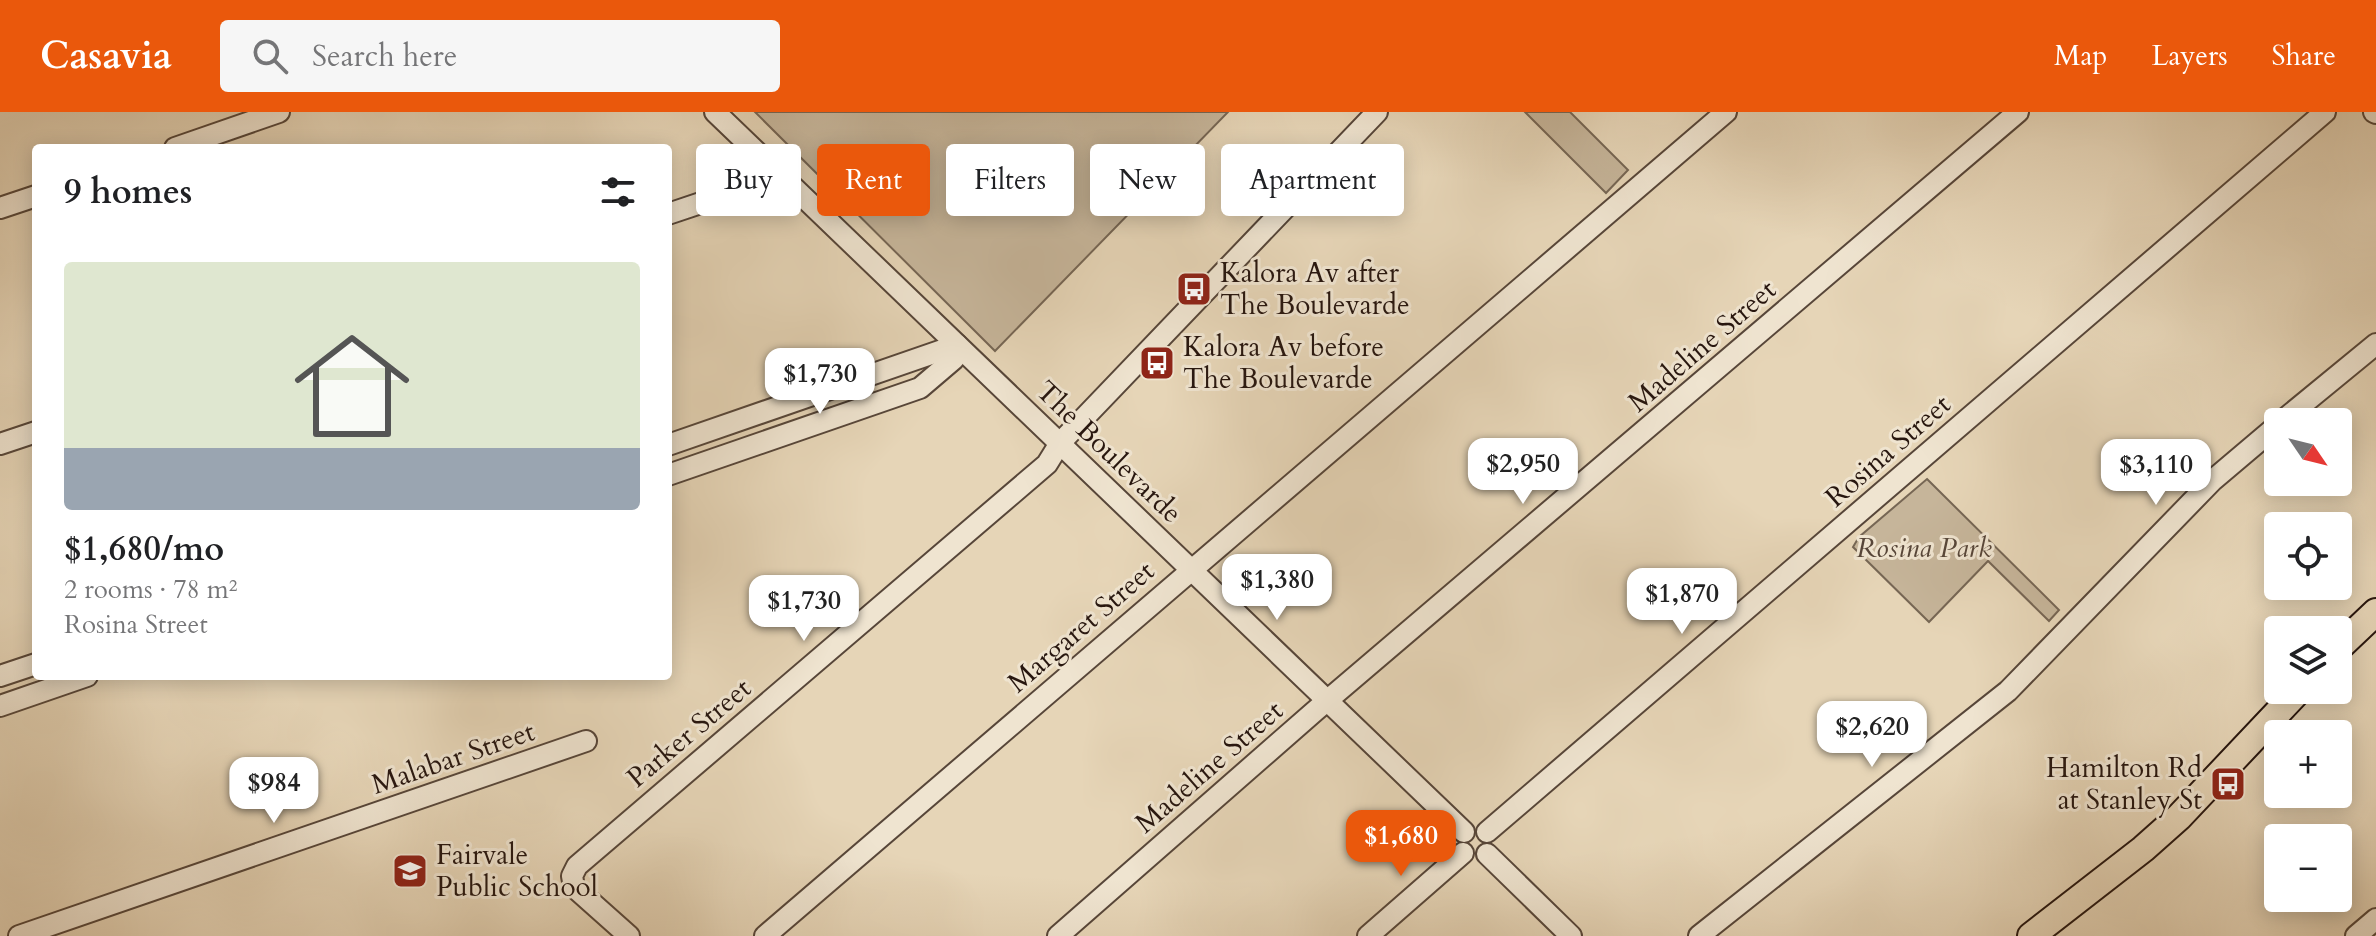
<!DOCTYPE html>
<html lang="en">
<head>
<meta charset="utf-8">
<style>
  :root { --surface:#fff; --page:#f6f6f6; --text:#202124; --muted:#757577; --accent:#ea580c }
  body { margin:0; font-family:Cardo,serif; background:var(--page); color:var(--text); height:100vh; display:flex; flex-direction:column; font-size:30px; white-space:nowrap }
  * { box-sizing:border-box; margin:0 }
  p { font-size:26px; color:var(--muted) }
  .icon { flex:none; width:44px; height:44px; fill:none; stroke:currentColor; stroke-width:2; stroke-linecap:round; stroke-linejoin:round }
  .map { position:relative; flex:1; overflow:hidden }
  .sheet { position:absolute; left:32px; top:32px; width:640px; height:536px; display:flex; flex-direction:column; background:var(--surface); border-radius:8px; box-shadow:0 4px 20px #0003 }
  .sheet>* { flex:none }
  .top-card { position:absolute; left:696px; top:32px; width:760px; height:72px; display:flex; gap:16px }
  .needle { width:52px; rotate:125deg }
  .buttons { position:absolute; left:2264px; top:296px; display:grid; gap:16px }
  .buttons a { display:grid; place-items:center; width:88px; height:88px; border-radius:8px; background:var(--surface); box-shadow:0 4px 20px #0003; font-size:40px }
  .price { position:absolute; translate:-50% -68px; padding:0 18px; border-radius:16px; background:#fff; color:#222; font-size:26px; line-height:52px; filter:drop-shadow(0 2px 4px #0008) }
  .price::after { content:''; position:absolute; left:50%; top:48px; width:24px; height:18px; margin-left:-12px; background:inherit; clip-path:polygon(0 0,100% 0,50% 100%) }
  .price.current { background:var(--accent); color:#fff }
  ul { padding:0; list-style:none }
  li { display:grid; align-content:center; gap:16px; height:424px; padding:0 32px }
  li span { display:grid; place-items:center; height:248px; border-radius:8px; color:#555 }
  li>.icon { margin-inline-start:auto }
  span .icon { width:144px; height:144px; fill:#fffc; stroke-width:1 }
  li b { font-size:34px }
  h2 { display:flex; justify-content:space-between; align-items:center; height:96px; padding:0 32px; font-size:34px }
  .chip { padding:0 28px; border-radius:8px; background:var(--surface); box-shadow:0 4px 20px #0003; font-size:28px; line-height:72px }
  .chip.current { background:var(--accent); color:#fff }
  header { display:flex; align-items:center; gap:48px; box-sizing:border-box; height:112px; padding:0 40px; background:var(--accent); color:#fff }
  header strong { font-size:38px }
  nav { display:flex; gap:44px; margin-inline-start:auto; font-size:28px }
  .search { width:560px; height:72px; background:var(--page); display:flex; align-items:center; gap:20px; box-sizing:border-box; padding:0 28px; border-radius:8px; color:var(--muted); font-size:30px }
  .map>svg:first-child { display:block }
</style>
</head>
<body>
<header>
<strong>Casavia</strong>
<div class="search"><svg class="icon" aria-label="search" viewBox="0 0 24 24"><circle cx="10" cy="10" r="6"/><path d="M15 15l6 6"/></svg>Search here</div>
<nav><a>Map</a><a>Layers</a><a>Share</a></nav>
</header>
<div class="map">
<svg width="2376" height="824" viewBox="0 0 2376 824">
  <rect width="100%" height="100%" fill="#e6d5b7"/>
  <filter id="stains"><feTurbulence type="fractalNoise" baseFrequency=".0025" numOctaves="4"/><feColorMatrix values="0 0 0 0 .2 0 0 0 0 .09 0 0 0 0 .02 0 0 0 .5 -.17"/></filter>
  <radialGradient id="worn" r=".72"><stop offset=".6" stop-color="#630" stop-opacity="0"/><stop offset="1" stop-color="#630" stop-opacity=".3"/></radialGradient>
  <g fill="#c6b59a" stroke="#766654" stroke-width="2">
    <polygon points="755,0 1228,0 995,239"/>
    <polygon points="1525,0 1570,0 1628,58 1606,81"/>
    <polygon points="1927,367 2059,498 2049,509 1988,449 1929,510 1853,435 1859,425"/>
  </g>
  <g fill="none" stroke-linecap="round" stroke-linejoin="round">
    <defs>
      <g id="minor">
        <polyline points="715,0 1464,720"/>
        <polyline points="2374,0 2376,1"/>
        <polyline points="175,36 279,0"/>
        <polyline points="0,96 36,84"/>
        <polyline points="668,102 781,64"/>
        <polyline points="2281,310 2376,232"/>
        <polyline points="0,332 36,320"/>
        <polyline points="668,333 957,233"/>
        <polyline points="668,363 920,276 954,247 957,233"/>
        <polyline points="0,564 36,552"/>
        <polyline points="0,594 87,564"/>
        <polyline points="1487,720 2325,0"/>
        <polyline points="1487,742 1571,824"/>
        <polyline points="19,824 586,629"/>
        <polyline points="629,824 574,775 572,764 577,754 1047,352 1060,331 1377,0"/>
        <polyline points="765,824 1726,0"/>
        <polyline points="1058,824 1315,599 2018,0"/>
        <polyline points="1368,824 1463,741"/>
        <polyline points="1699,824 2008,579 2213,368 2278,313"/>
        <polyline points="2356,824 2376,807"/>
      </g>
      <g id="major">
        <polyline points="2338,536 2376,500"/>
        <polyline points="2031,824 2143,737 2179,705 2299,578"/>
      </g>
    </defs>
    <use href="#minor" stroke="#574639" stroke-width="24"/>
    <use href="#major" stroke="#27160f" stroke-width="30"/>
    <use href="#minor" stroke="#efe4d0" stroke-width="20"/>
    <use href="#major" stroke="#e6d5b7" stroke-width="26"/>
  </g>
  <defs>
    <symbol id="bus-square" viewBox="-11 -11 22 22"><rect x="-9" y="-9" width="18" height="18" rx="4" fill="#8f2418" stroke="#efe4d0"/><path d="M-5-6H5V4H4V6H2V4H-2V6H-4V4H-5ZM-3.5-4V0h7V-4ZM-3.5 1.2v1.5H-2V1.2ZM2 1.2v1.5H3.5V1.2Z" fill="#fff"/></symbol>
    <symbol id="school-square" viewBox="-11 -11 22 22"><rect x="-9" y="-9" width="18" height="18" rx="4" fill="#8f2418" stroke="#efe4d0"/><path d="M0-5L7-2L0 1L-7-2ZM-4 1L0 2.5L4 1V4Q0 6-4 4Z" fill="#fff"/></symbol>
  </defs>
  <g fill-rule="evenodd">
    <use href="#bus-square" x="1174" y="157" width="40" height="40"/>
    <use href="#bus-square" x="1137" y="231" width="40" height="40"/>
    <use href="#bus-square" x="2208" y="652" width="40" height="40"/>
    <use href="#school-square" x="390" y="739" width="40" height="40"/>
  </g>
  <g text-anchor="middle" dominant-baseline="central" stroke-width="6" stroke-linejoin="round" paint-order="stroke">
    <g font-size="28" fill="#27160f" stroke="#efe4d0" text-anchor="start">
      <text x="1220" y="161">Kalora Av after<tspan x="1220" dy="32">The Boulevarde</tspan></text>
      <text x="1183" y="235">Kalora Av before<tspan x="1183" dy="32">The Boulevarde</tspan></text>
      <text x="2202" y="656" text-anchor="end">Hamilton Rd<tspan x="2202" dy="32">at Stanley St</tspan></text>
      <text x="436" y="743">Fairvale<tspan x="436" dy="32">Public School</tspan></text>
    </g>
    <g font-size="28" fill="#27160f" stroke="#efe4d0">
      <text transform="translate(1702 234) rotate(-41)">Madeline Street</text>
      <text transform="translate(1888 339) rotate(-41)">Rosina Street</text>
      <text transform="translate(1109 340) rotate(44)">The Boulevarde</text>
      <text transform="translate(1081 515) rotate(-41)">Margaret Street</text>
      <text transform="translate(689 621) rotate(-40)">Parker Street</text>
      <text transform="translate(453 646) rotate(-19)">Malabar Street</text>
      <text transform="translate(1209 655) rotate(-41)">Madeline Street</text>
    </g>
    <g font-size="28" font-style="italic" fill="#574639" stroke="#efe4d0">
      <text x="1924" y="436">Rosina Park</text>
    </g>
  </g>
  <rect width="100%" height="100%" filter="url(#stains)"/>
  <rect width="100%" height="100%" fill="url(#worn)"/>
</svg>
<div class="buttons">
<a><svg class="needle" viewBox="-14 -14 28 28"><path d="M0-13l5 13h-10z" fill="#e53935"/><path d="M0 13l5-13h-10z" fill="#757577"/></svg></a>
<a><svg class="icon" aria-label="locate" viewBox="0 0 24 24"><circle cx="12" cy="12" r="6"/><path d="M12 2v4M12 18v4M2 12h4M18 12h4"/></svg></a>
<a><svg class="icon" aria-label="layers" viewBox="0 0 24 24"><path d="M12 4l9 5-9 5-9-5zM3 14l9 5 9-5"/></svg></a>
<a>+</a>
<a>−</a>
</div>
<b class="price" style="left:820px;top:304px">$1,730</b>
<b class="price" style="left:1523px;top:394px">$2,950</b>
<b class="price" style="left:2156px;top:395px">$3,110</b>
<b class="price" style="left:1277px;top:510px">$1,380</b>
<b class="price" style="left:1682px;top:524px">$1,870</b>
<b class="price" style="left:804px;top:531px">$1,730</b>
<b class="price" style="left:1872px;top:657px">$2,620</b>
<b class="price" style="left:274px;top:713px">$984</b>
<b class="price current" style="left:1401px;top:766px">$1,680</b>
<div class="top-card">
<a class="chip">Buy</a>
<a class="chip current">Rent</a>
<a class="chip">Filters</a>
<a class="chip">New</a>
<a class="chip">Apartment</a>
</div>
<section class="sheet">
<h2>9 homes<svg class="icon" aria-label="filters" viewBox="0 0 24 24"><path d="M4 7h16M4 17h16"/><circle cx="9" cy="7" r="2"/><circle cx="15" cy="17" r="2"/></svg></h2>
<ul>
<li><span style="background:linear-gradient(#dfe7d0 75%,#9aa5b1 0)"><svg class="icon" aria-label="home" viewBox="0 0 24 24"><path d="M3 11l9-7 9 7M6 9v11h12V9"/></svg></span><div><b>$1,680/mo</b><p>2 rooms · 78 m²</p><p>Rosina Street</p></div></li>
</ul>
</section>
</div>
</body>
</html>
